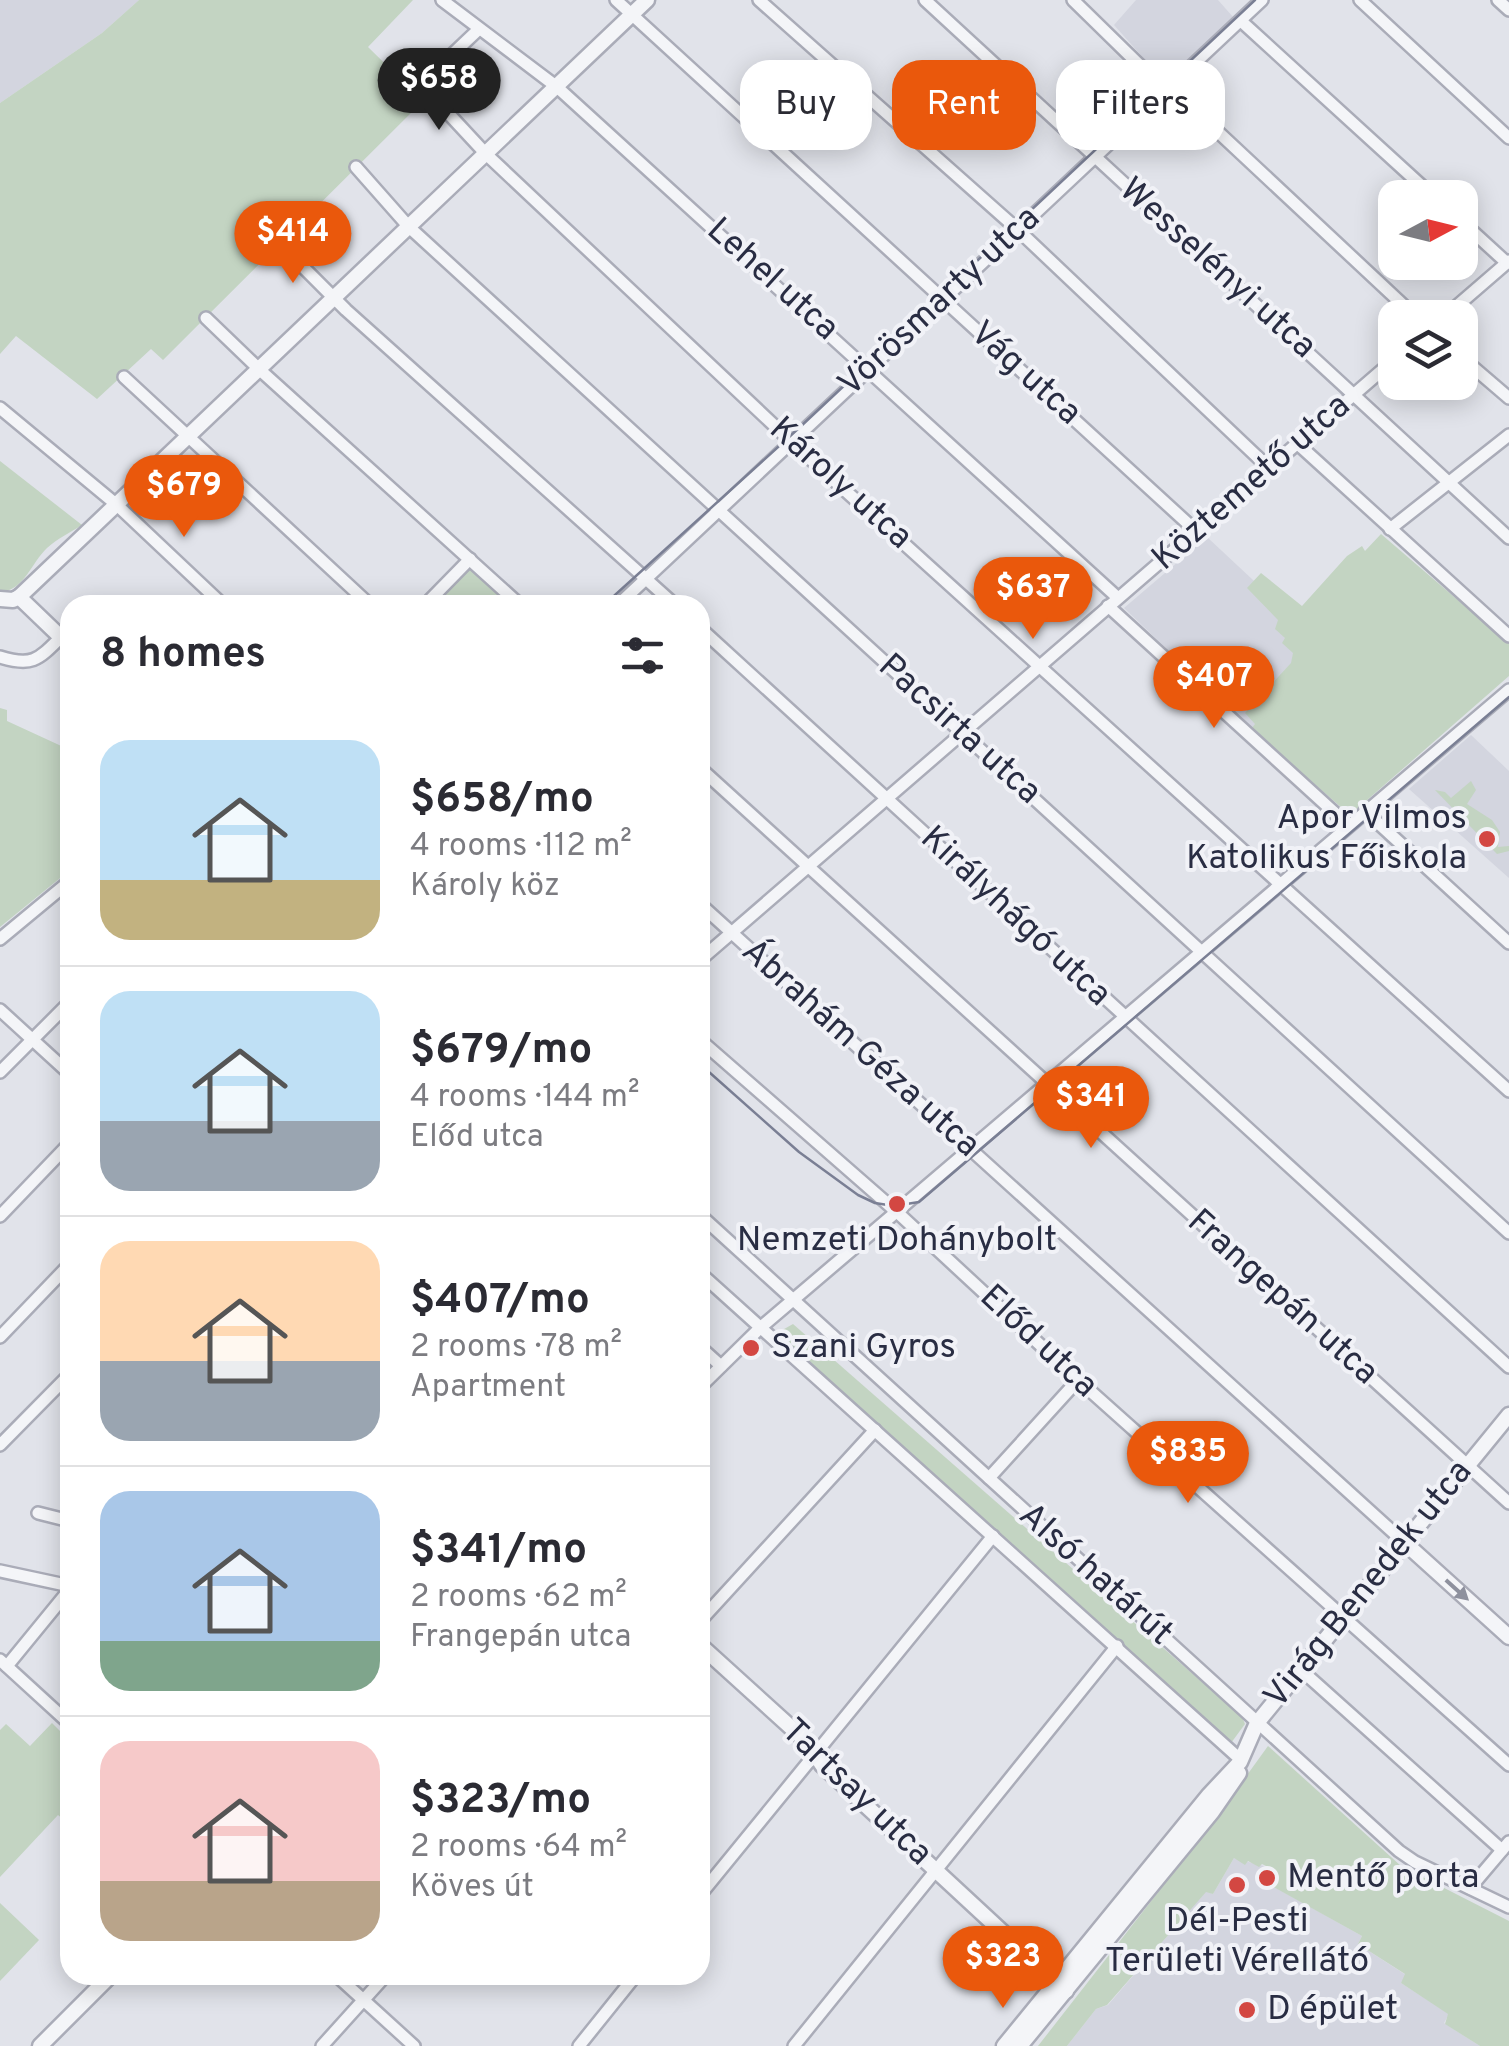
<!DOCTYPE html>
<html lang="en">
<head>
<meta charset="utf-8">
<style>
  :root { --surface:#fff; --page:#f7f7f7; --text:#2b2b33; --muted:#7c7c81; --line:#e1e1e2; --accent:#ea580c }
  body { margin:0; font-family:Overpass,sans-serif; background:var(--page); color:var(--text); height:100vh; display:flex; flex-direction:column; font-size:38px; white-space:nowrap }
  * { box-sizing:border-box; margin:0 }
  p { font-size:32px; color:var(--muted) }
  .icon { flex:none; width:55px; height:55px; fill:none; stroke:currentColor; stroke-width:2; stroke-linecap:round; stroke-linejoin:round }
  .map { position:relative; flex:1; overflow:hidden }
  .details { position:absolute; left:60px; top:595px; width:650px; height:1390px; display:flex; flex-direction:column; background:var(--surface); border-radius:30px; box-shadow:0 5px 25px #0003 }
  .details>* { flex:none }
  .hud { position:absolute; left:740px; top:60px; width:618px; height:90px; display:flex; gap:20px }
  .needle { width:65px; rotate:83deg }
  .tools { position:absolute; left:1378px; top:180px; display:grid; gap:20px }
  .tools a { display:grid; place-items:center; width:100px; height:100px; border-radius:20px; background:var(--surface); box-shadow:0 5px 25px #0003; font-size:50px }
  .price { position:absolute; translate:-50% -85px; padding:0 22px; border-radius:35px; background:var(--accent); color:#fff; font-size:32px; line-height:65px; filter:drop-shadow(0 2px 5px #0008) }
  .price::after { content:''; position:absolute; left:50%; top:60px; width:30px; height:22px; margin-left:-15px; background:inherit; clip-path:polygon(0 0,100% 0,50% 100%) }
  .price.on { background:#222; color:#fff }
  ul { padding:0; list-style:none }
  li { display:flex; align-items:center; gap:30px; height:250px; padding:0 40px }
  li+li { border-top:2px solid var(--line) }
  li span { display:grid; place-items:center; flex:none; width:280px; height:200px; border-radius:30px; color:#555 }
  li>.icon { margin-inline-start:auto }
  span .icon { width:120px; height:120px; fill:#fffc; stroke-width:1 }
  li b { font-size:42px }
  h2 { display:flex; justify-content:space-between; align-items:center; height:120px; padding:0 40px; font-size:42px }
  .chip { padding:0 35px; border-radius:30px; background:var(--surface); box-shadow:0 5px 25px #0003; font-size:35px; line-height:90px }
  .chip.on { background:var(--accent); color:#fff }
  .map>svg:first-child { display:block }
</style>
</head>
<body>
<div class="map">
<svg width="1509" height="2046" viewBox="0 0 1509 2046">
  <rect width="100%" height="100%" fill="#e1e3ea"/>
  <g fill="#d3d5df">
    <polygon points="0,0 139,0 102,33 0,103"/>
    <polygon points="1136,0 1218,0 1233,17 1165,82 1114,25"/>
    <polygon points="1207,537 1299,623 1308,667 1251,729 1124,608"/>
    <polygon points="1471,735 1509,771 1509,878 1409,789"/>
    <polygon points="1234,1858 1271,1868 1276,1877 1271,1885 1362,1936 1358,1944 1406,1975 1401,1983 1449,2014 1444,2023 1480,2046 1067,2046 1096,2009 1108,2005 1206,1891 1213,1894"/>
  </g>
  <g fill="#c3d4c2">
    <polygon points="139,0 413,0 368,47 423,101 163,360 151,349 97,399 16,336 0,354 0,103 102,33"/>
    <path d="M 0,461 L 82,525 C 71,532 57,539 47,548 C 31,563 24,591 0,592 Z"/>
    <polygon points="1381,534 1509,644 1509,676 1350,815 1251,729 1255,724 1245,713 1291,663 1293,653 1282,643 1285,638 1275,629 1278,620 1247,588 1261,573 1302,606 1347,556 1362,546 1365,551"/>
    <polygon points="467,565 509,603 507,605 430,605"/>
    <polygon points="0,708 7,710 7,721 70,750 70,870 0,927"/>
    <polygon points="1471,781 1476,790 1467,804 1492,820 1500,832 1498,847 1509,846 1509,851 1497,854 1435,790 1445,792 1451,798"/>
    <polygon points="793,1324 1242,1717 1245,1724 1231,1743 776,1340 777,1333"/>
    <polygon points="52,1723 70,1741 70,1825 58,1815 0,1877 0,1730 6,1724 30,1746"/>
    <polygon points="1268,1746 1401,1866 1509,1921 1509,2046 1480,2046 1445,2024 1448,2014 1401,1983 1405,1974 1358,1944 1362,1936 1270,1885 1275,1877 1268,1872 1270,1868 1262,1864 1259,1867 1248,1861 1245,1865 1234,1858 1213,1894 1206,1892 1107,2005 1096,2009 1067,2046 1038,2046 1216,1818"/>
    <polygon points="0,1903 39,1940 0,1981"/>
  </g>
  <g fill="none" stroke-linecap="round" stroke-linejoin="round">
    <defs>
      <g id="minor">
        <polyline points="442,0 557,87 1117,597"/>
        <polyline points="616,0 1196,531"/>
        <polyline points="759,0 1017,229 1270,469"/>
        <polyline points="925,0 1509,538"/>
        <polyline points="1073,0 1166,91"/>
        <polyline points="1360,0 1509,138"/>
        <polyline points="1498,0 1509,10"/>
        <polyline points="1241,21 1435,198"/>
        <polyline points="479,29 421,84 486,154 796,446 1509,1091"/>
        <polyline points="1170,87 1417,318"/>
        <polyline points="356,167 409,227 1509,1233"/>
        <polyline points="1460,220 1507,263"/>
        <polyline points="281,245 346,310 675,605"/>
        <polyline points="206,318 260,370 520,605"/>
        <polyline points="1443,318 1509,261"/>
        <polyline points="1460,356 1509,398"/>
        <polyline points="124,377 370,605"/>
        <polyline points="0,408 117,505 223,605"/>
        <polyline points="1299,445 1509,636"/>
        <polyline points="1390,529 1509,435"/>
        <polyline points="425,605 470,559"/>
        <polyline points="618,605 1262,0"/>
        <polyline points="1108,606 1348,825"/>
        <polyline points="700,628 1509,1367"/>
        <path d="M 0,657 C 32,667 38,660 61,637"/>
        <polyline points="700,768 1509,1503"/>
        <polyline points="1365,811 1509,943"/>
        <polyline points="700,904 1405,1543"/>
        <polyline points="0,939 70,881"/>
        <polyline points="700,960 1395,359"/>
        <polyline points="0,1010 70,1074"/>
        <polyline points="700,1040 898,1213 1078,1380 1509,1765"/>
        <polyline points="0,1072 70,1002"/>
        <polyline points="700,1215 1399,1851 1415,1862 1509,1907"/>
        <polyline points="0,1216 70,1143"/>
        <polyline points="700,1273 1241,1760"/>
        <polyline points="0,1337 70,1264"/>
        <polyline points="700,1347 721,1366"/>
        <polyline points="700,1387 760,1328 1509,690"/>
        <polyline points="0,1445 70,1374"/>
        <polyline points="989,1478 1078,1380"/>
        <polyline points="38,1513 70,1521"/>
        <polyline points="0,1571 70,1586"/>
        <polyline points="700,1621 875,1430"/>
        <polyline points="0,1660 70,1724"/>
        <polyline points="7,1666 70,1589"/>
        <polyline points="1300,1669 1502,1850"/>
        <polyline points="1470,1888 1509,1842"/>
        <polyline points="700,1895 993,1536"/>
        <polyline points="336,1975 414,2046"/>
        <polyline points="322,2046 386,1975"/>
        <polyline points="579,2046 636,1975"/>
        <polyline points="794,2046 1117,1646"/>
      </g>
      <g id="tertiary">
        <polyline points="19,597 647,0"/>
        <polyline points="19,597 70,646"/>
        <polyline points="0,599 13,600 19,597"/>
        <polyline points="1405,1543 1509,1637"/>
        <polyline points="700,1645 807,1742 822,1765 1066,1991"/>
        <polyline points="40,2046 111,1975"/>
        <polyline points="1004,2046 1209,1795 1240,1762 1257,1723 1509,1415"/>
        <polyline points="1020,2046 1212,1812 1239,1773"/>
      </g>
    </defs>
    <use href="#minor" stroke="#aaacb8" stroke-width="16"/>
    <use href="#tertiary" stroke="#aaacb8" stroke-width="19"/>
    <use href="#minor" stroke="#f4f5f8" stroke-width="11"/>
    <use href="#tertiary" stroke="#f4f5f8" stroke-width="14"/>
    <g stroke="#7a7f94" stroke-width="2.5">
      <polyline points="604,605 799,428 1255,0"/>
      <polyline points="700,1064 799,1152 858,1195 875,1203 894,1206 919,1202 1509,697"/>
    </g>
  </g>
  <defs><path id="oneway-solid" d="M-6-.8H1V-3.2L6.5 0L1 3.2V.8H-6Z" transform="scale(2.5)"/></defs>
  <use fill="#8e919e" href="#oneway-solid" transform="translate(1457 1590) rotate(42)"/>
  <g fill="#d34742" stroke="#f1f2f7" stroke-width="4">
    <circle cx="1487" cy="839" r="10"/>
    <circle cx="897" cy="1204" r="10"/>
    <circle cx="751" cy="1348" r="10"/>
    <circle cx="1267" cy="1878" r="10"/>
    <circle cx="1237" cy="1885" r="10"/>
    <circle cx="1247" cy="2010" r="10"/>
  </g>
  <g text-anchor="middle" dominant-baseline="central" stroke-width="8" stroke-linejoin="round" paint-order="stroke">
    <g font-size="35" fill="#292d43" stroke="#f1f2f7">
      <text transform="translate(1217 269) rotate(42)">Wesselényi utca</text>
      <text transform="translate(772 280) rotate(42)">Lehel utca</text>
      <text transform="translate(940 302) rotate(-43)">Vörösmarty utca</text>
      <text transform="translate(1025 374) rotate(42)">Vág utca</text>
      <text transform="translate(1252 483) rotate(-41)">Köztemető utca</text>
      <text transform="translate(840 484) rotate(42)">Károly utca</text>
      <text transform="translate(959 730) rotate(42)">Pacsirta utca</text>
      <text transform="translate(1015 917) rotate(43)">Királyhágó utca</text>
      <text transform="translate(860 1049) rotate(42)">Ábrahám Géza utca</text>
      <text transform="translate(1282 1298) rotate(42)">Frangepán utca</text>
      <text transform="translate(1038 1342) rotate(43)">Előd utca</text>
      <text transform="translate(1095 1575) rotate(42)">Alsó határút</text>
      <text transform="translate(1369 1585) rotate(-51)">Virág Benedek utca</text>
      <text transform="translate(856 1793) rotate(44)">Tartsay utca</text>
    </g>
    <g font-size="35" fill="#292d43" stroke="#f1f2f7" text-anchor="start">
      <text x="1467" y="819" text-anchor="end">Apor Vilmos<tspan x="1467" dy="40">Katolikus Főiskola</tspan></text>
      <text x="897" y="1241" text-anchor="middle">Nemzeti Dohánybolt</text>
      <text x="771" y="1348">Szani Gyros</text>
      <text x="1287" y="1878">Mentő porta</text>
      <text x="1237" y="1922" text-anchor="middle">Dél-Pesti<tspan x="1237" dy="40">Területi Vérellátó</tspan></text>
      <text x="1267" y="2010">D épület</text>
    </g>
  </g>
</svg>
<div class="tools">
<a><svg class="needle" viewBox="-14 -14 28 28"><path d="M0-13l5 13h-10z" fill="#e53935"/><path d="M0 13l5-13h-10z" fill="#7c7c81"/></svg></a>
<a><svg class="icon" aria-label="layers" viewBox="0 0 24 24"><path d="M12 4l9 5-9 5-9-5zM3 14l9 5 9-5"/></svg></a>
</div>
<b class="price on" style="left:439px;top:133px">$658</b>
<b class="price" style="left:293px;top:286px">$414</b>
<b class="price" style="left:184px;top:540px">$679</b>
<b class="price" style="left:1033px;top:642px">$637</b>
<b class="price" style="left:1214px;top:731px">$407</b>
<b class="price" style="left:1091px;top:1151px">$341</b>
<b class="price" style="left:1188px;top:1506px">$835</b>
<b class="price" style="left:1003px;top:2011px">$323</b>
<div class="hud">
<a class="chip">Buy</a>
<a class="chip on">Rent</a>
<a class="chip">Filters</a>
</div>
<section class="details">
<h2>8 homes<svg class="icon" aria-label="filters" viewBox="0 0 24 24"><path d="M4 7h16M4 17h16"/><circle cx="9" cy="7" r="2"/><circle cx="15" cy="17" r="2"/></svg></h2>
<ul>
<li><span style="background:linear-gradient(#bfe0f5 70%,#c2b280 0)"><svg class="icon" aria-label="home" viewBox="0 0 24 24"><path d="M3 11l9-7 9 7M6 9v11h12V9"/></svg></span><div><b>$658/mo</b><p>4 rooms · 112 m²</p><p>Károly köz</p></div></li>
<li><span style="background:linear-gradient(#bfe0f5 65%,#9aa5b1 0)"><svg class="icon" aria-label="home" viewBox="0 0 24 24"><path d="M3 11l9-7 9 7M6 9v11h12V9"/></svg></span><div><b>$679/mo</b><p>4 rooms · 144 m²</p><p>Előd utca</p></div></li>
<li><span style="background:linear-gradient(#ffd9b3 60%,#9aa5b1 0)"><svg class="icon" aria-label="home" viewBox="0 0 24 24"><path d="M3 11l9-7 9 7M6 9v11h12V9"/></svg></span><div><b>$407/mo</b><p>2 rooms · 78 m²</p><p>Apartment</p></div></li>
<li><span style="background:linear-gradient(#a9c7e8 75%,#7fa58c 0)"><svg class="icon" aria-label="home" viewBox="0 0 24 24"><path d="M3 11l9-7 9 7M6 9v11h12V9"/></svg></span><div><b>$341/mo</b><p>2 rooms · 62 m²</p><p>Frangepán utca</p></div></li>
<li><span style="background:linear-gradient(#f6c9c9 70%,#b9a48a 0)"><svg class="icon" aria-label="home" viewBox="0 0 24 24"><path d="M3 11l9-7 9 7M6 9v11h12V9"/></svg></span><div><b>$323/mo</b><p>2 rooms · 64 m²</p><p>Köves út</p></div></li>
</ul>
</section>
</div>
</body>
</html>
